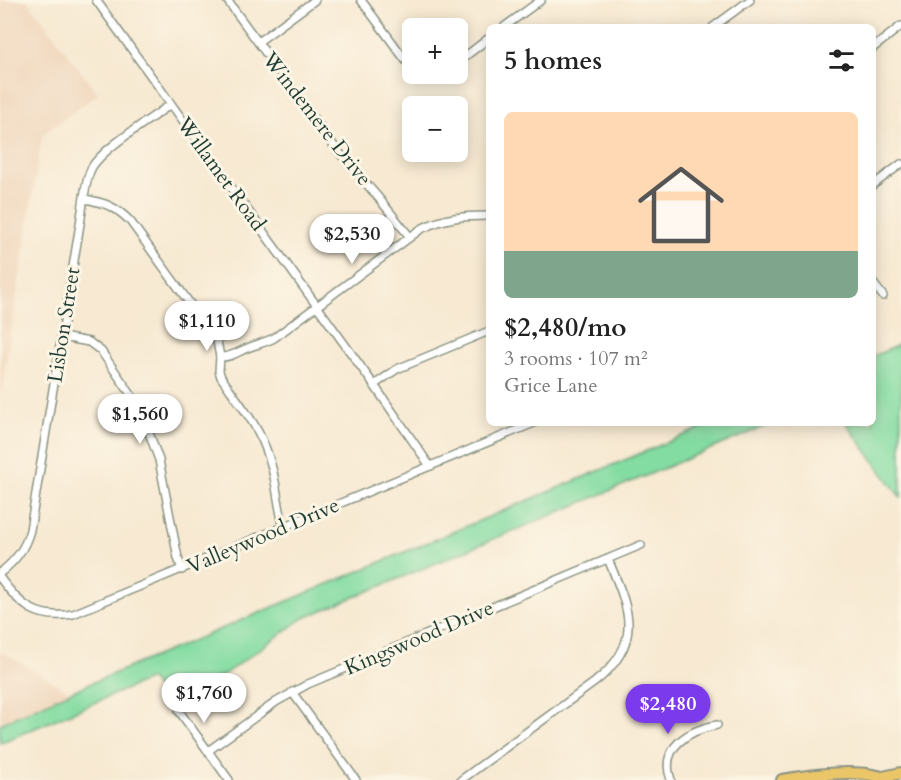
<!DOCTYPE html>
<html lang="en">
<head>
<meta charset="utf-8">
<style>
  :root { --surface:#fff; --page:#f2f2f2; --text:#222; --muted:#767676; --line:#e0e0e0; --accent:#7c3aed }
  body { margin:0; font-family:Cardo,serif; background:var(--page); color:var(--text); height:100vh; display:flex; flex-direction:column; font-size:22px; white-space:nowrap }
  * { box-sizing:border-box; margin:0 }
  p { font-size:20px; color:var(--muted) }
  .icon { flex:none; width:33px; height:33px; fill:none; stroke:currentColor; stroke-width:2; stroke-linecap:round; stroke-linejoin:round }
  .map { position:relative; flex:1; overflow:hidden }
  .panel { position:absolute; left:486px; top:24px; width:390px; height:402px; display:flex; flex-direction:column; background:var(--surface); border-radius:9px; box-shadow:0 3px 15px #0003 }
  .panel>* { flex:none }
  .tools { position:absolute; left:402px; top:18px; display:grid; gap:12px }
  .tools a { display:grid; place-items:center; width:66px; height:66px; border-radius:9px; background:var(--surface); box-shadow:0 3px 15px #0003; font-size:30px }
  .price { position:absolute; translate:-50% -51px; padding:0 14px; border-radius:21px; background:#fff; color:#222; font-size:20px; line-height:39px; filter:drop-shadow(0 2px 3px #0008) }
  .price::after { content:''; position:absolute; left:50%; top:36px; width:18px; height:14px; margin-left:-9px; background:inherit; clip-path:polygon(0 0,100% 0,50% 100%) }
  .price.selected { background:var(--accent); color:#fff }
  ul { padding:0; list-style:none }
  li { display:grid; align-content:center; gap:12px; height:318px; padding:0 18px }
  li+li { border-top:2px solid var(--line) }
  li span { display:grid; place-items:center; height:186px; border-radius:9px; color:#555 }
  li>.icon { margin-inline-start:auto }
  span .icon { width:108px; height:108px; fill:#fffc; stroke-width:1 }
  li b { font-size:26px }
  h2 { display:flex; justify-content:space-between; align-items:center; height:72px; padding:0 18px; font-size:26px }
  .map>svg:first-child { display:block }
</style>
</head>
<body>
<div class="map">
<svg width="901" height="780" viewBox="0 0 901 780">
  <rect width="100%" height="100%" fill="#fcf5e5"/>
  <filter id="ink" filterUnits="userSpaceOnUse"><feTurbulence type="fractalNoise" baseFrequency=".0167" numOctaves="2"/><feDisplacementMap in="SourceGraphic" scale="12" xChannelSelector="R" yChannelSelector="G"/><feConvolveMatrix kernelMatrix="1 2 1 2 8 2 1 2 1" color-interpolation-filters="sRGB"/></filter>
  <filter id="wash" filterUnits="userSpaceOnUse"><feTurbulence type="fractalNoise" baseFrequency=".008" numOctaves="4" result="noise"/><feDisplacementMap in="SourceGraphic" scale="24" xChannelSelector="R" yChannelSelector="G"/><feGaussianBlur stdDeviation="1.35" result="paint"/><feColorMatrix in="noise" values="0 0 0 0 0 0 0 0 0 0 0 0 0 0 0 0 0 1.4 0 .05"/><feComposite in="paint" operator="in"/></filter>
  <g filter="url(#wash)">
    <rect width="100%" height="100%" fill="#f7e9d2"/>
    <g fill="#f0d6bc">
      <polygon points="0,0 27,0 98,94 42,135 0,401"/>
      <polygon points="0,651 70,692 0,724"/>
    </g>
    <g fill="#83dca2" stroke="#518c6b" stroke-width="1.5">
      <polygon points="901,344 901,498 846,423 873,423 873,356"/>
      <polygon points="713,423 773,423 304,618 223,675 171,708 150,679 0,743 0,724 70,692"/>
    </g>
  </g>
  <g filter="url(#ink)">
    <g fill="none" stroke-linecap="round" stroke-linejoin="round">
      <defs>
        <g id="street">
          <polyline points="96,0 374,385 430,466"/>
          <polyline points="227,0 337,150 377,196 410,237"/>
          <polyline points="361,0 412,69"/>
          <polyline points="504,27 541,0"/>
          <polyline points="713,27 750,0"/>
          <polyline points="258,42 315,0"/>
          <polyline points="873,48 901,26"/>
          <polyline points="458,62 489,38"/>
          <polyline points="417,74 426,80 440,74"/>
          <polyline points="873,185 901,164"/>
          <path d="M 85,199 C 105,203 115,206 130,221 L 217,341 L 220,357 L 219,371 L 221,377 C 239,403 260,427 269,458 C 277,480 277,504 284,527"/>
          <polyline points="873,283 883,296"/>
          <polyline points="62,337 89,342 101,351 132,396 144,419 159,460 178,558 182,570"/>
          <path d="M 220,357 C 234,357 238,351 250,347 C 258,344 266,342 274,338 L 421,229 C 445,217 463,216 489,216"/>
          <polyline points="374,385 397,369 489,331"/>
          <path d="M 0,573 C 15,561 25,549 30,530 L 80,224 C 83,208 84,184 91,169 C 101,149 151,119 171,104"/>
          <path d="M 0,578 C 20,605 36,620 73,614 L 534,423"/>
          <polyline points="292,692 356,780"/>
          <polyline points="179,711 229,780"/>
          <polyline points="208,751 276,702 308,684 641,545"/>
          <path d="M 461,780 L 595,682 C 645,642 629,609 608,559"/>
          <path d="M 671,780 C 659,747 689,730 717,725"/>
        </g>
        <g id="primary">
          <polyline points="883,777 901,773"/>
          <path d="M 782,780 C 810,775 863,767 889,780"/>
        </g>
      </defs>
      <use href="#street" stroke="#8b9383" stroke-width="10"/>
      <use href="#primary" stroke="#8b9383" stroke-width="14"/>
      <use href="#street" stroke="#fff" stroke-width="7"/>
      <use href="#primary" stroke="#ebc669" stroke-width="10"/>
    </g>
  </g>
  <g text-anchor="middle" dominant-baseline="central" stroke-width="6" stroke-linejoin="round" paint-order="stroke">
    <g font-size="21" fill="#1f3d34" stroke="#fcf5e5">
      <text transform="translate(317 119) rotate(52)">Windemere Drive</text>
      <text transform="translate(221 174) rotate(54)">Willamet Road</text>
      <text transform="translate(64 325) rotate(-81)">Lisbon Street</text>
      <text transform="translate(263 536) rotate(-23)">Valleywood Drive</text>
      <text transform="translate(419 638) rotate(-23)">Kingswood Drive</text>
    </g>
  </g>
</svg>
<div class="tools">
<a>+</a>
<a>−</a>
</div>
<b class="price" style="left:352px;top:265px">$2,530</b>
<b class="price" style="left:207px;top:352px">$1,110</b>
<b class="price" style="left:140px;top:445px">$1,560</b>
<b class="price" style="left:204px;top:724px">$1,760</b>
<b class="price selected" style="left:668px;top:735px">$2,480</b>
<section class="panel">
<h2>5 homes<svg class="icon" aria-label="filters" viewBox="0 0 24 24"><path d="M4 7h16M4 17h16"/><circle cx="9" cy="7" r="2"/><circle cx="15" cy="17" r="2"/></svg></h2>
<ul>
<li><span style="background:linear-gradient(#ffd9b3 75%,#7fa58c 0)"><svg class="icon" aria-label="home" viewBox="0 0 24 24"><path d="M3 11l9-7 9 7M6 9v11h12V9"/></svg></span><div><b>$2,480/mo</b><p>3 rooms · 107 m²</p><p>Grice Lane</p></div></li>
</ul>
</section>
</div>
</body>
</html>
